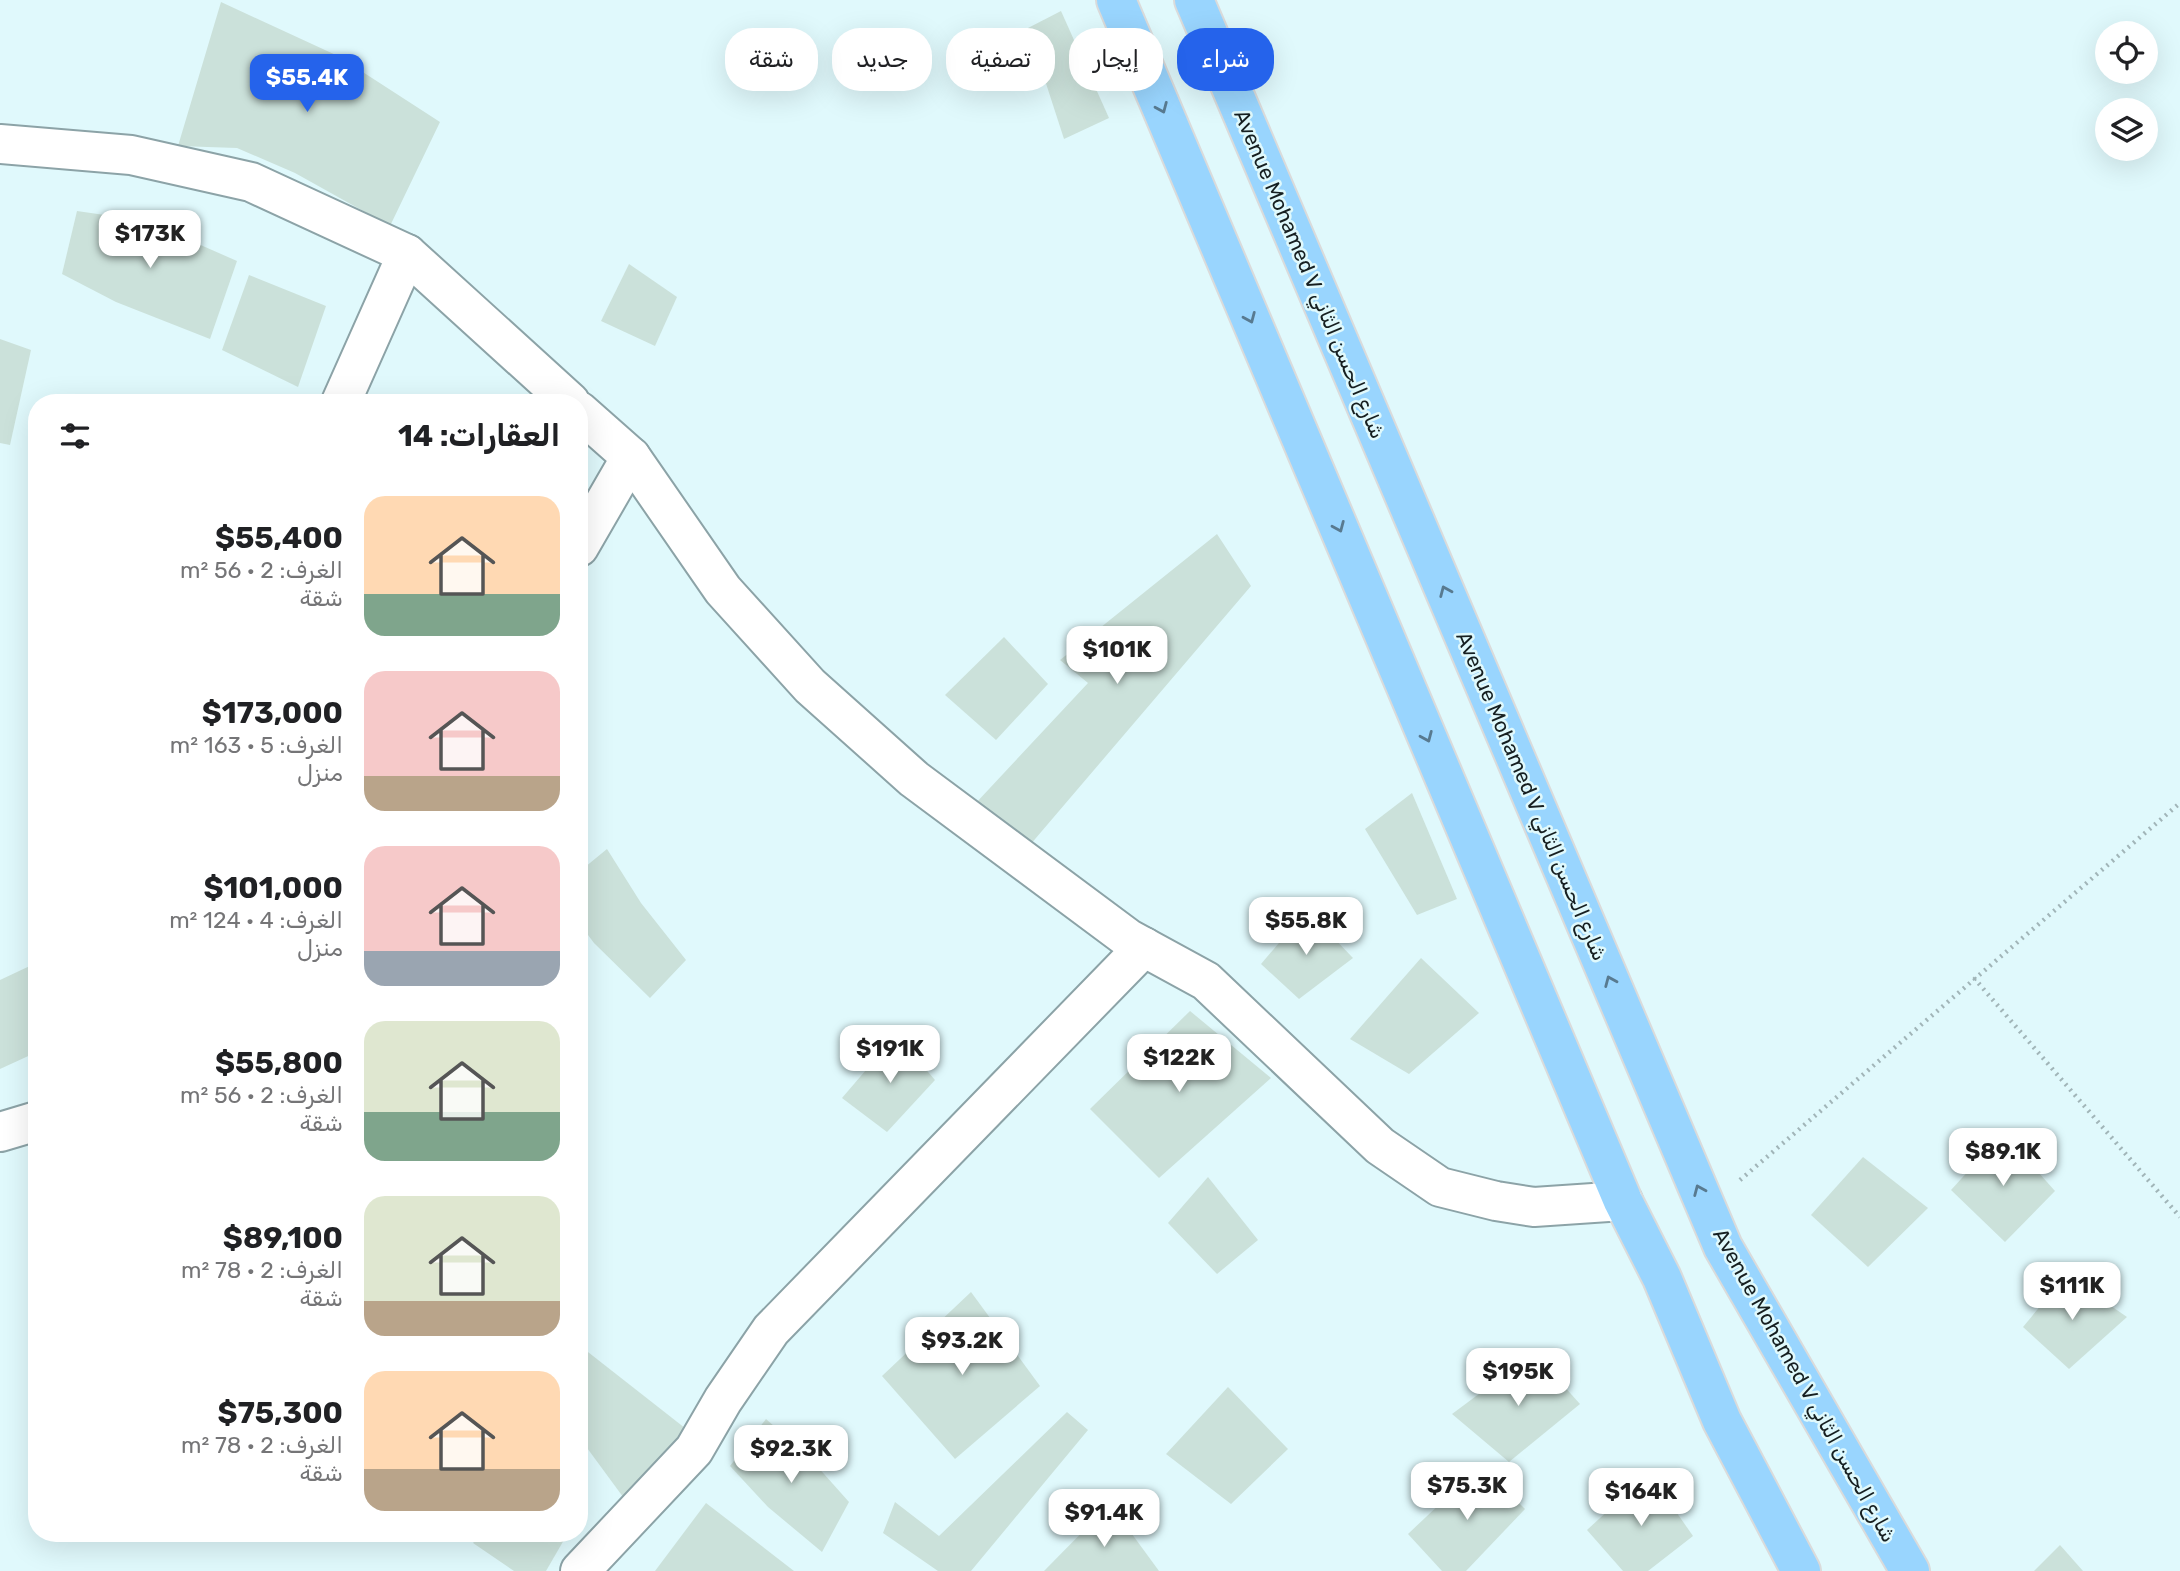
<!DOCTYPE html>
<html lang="ar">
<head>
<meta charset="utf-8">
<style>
  :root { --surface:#fff; --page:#f2f2f2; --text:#202124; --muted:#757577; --accent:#2563eb }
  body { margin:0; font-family:Rubik,Vazirmatn,sans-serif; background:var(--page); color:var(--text); direction:rtl; height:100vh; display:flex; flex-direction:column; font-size:26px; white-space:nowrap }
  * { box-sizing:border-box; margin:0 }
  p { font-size:23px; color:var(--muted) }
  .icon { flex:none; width:38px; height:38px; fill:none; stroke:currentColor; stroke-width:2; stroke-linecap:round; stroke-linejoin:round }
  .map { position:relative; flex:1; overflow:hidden; direction:ltr }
  .sheet { position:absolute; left:28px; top:394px; width:560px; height:1148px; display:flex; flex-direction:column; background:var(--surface); border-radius:28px; box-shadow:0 7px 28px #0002; direction:rtl }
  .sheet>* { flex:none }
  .banner { position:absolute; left:609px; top:28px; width:665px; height:63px; direction:rtl; display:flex; gap:14px }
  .tools { position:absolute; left:2095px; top:21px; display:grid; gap:14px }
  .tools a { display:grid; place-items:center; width:63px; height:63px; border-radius:50%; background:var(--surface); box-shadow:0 7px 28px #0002; font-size:35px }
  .price { position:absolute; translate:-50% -60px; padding:0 16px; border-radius:14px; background:#fff; color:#222; font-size:23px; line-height:46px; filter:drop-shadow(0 2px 4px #0008) }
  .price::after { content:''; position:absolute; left:50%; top:42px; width:21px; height:16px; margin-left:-10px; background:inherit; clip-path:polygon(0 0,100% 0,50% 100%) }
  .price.selected { background:var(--accent); color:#fff }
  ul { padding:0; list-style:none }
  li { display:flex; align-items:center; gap:21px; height:175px; padding:0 28px }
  li span { display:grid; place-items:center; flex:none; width:196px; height:140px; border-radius:21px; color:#555 }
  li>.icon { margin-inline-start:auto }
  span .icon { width:84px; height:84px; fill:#fffc; stroke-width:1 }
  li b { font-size:30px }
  h2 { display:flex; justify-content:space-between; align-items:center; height:84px; padding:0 28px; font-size:30px }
  .chip { padding:0 24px; border-radius:28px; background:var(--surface); box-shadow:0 7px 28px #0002; font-size:24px; line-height:63px }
  .chip.selected { background:var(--accent); color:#fff }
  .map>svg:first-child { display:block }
</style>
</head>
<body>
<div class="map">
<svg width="2180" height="1571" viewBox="0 0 2180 1571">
  <rect width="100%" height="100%" fill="#e0f9fc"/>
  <g fill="#cbe1da">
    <polygon points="221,2 338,56 440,122 390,226 295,173 237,148 178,146"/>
    <polygon points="1061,11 1109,118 1064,139 1028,28"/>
    <polygon points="77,211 146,221 237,261 210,339 116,302 62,274"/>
    <polygon points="629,264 677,297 655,346 601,321"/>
    <polygon points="249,275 326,306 298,387 222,350"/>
    <polygon points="0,339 31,350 10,445 0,443"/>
    <polygon points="77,395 146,400 74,402"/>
    <polygon points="1217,534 1251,586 1030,845 975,804 1088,683 1060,660"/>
    <polygon points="1004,637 1048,684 996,740 945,695"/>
    <polygon points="1412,793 1457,899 1417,915 1365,829"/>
    <polygon points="607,849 641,903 686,960 650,998 594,943 579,923 579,872"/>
    <polygon points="1307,910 1353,958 1299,999 1261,964"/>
    <polygon points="1421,958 1479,1013 1409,1074 1350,1039"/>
    <polygon points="34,964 37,1052 0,1069 0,980"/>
    <polygon points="1190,1011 1271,1078 1159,1178 1090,1109"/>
    <polygon points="896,1035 935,1080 887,1132 842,1098"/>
    <polygon points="2003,1133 2055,1191 2005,1242 1951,1190"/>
    <polygon points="1863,1157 1928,1208 1868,1267 1811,1215"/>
    <polygon points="1208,1177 1258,1240 1217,1274 1168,1223"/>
    <polygon points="2066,1275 2127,1317 2069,1369 2023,1327"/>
    <polygon points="971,1292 1040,1386 955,1459 882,1376"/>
    <polygon points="579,1345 690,1432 626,1501 579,1437"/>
    <polygon points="1534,1353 1580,1404 1509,1462 1452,1414"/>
    <polygon points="1228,1387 1288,1449 1231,1504 1166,1454"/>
    <polygon points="1067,1412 1088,1430 971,1571 938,1571 883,1533 895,1502 939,1536"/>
    <polygon points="766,1419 808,1456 849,1502 822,1552 768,1507 730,1466"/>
    <polygon points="1481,1465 1525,1509 1466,1571 1442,1571 1408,1534"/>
    <polygon points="1649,1473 1693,1536 1648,1571 1623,1571 1587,1530"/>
    <polygon points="579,1493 588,1498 579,1513"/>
    <polygon points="706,1503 754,1540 794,1571 655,1571"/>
    <polygon points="1110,1504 1159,1571 1044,1571"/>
    <polygon points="482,1533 568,1533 546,1571 514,1571 473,1543"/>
    <polygon points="2060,1545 2083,1571 2034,1571"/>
  </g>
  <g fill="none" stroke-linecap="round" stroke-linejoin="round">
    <defs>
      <g id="minor">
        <polyline points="0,144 131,155 251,182 407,254 570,402"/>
        <polyline points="341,402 407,254"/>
        <polyline points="579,411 631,457 723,590 810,686 914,779 1129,939 1206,981 1380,1146 1440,1187 1496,1201 1534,1207 1623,1201"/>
        <polyline points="579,547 631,457"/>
        <polyline points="0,1132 37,1121"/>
        <polyline points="580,1571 694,1450 723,1400 771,1330 1144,947"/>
      </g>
      <g id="highway">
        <polyline points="1116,0 1623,1201 1662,1278 1722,1421 1801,1571"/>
        <polyline points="1194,0 1723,1247 1910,1571"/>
      </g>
    </defs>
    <use href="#minor" stroke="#8ca3a7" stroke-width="42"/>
    <use href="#highway" stroke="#dadbdb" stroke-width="42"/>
    <g stroke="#a1b5b8" stroke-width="4.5" stroke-dasharray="2 5" stroke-linecap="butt">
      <polyline points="1974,978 2180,1217"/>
      <polyline points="1740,1180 2180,803"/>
    </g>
    <use href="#minor" stroke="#fff" stroke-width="38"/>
    <use href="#highway" stroke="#99d5fe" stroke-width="38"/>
  </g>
  <defs><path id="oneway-chevron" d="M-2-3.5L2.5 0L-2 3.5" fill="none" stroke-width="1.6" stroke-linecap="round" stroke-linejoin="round" transform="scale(1.75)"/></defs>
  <g stroke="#587a90">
    <use href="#oneway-chevron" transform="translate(1162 108) rotate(67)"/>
    <use href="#oneway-chevron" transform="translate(1250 318) rotate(67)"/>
    <use href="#oneway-chevron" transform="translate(1339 527) rotate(67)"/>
    <use href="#oneway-chevron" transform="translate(1445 591) rotate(-113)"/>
    <use href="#oneway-chevron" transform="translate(1427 737) rotate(67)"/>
    <use href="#oneway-chevron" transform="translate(1610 981) rotate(-113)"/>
    <use href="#oneway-chevron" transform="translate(1699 1190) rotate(-113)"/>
  </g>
  <g text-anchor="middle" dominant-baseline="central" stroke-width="5" stroke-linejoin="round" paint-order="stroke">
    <g font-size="21" fill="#161f21" stroke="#e0f9fc">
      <text transform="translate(1310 274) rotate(67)">Avenue Mohamed V شارع الحسن الثاني</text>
      <text transform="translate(1532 796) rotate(67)">Avenue Mohamed V شارع الحسن الثاني</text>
      <text transform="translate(1805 1385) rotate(61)">Avenue Mohamed V شارع الحسن الثاني</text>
    </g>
  </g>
</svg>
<div class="tools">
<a><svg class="icon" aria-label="locate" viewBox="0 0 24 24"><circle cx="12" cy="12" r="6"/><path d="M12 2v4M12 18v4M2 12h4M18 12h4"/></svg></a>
<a><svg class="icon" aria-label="layers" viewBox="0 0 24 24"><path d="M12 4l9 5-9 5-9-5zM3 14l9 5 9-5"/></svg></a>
</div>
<b class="price selected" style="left:307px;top:114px">$55.4K</b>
<b class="price" style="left:150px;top:270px">$173K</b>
<b class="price" style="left:1117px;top:686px">$101K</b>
<b class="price" style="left:1306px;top:957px">$55.8K</b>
<b class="price" style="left:890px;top:1085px">$191K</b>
<b class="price" style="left:1179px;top:1094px">$122K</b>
<b class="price" style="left:2003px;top:1188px">$89.1K</b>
<b class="price" style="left:2072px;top:1322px">$111K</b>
<b class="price" style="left:962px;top:1377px">$93.2K</b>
<b class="price" style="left:1518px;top:1408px">$195K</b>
<b class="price" style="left:791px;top:1485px">$92.3K</b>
<b class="price" style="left:1467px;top:1522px">$75.3K</b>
<b class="price" style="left:1641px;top:1528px">$164K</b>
<b class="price" style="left:1104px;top:1549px">$91.4K</b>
<div class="banner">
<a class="chip selected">شراء</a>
<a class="chip">إيجار</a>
<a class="chip">تصفية</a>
<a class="chip">جديد</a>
<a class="chip">شقة</a>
</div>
<section class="sheet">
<h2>العقارات: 14<svg class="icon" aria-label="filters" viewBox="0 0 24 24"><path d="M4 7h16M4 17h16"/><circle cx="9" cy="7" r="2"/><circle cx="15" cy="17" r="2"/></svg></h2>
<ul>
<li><span style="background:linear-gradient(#ffd9b3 70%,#7fa58c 0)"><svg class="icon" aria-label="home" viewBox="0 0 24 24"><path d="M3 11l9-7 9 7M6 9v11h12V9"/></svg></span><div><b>$55,400</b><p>الغرف: 2 · 56 m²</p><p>شقة</p></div></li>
<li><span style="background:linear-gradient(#f6c9c9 75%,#b9a48a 0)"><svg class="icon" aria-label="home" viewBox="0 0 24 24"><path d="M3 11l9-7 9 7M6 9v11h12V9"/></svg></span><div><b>$173,000</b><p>الغرف: 5 · 163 m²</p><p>منزل</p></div></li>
<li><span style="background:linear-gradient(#f6c9c9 75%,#9aa5b1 0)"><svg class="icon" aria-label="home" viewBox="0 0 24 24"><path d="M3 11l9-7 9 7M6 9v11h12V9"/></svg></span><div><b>$101,000</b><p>الغرف: 4 · 124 m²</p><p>منزل</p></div></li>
<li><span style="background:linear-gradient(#dfe7d0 65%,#7fa58c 0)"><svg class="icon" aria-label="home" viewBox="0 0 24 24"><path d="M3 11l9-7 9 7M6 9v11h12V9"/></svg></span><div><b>$55,800</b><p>الغرف: 2 · 56 m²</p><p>شقة</p></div></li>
<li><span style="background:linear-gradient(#dfe7d0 75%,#b9a48a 0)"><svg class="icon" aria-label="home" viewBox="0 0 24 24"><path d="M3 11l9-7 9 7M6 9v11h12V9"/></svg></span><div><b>$89,100</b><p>الغرف: 2 · 78 m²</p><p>شقة</p></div></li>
<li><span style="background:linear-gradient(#ffd9b3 70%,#b9a48a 0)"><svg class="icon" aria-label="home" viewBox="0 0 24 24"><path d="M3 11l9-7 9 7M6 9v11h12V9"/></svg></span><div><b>$75,300</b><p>الغرف: 2 · 78 m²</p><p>شقة</p></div></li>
</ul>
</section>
</div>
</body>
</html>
